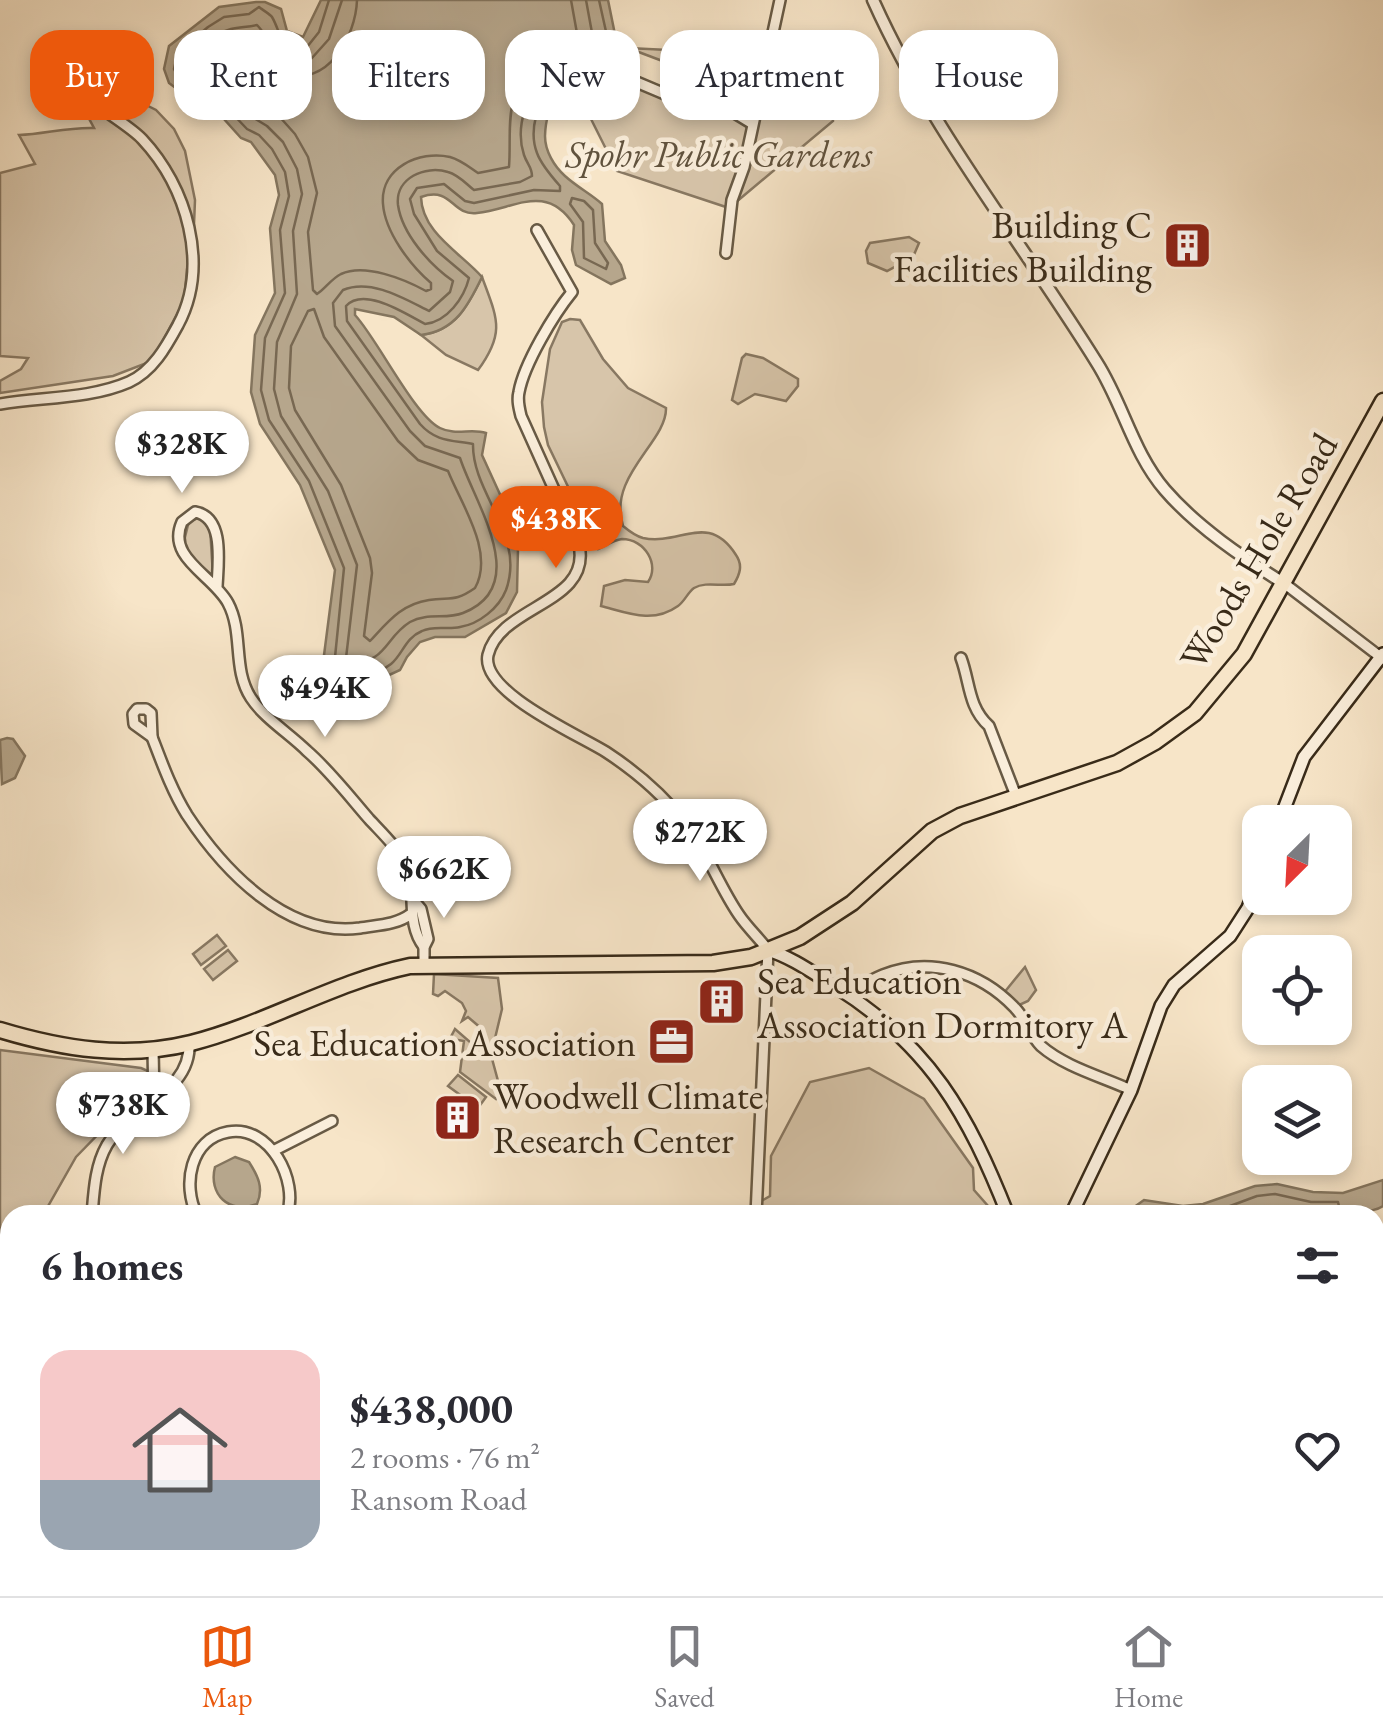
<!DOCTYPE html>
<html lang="en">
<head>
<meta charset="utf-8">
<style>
  :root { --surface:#fff; --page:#f7f7f7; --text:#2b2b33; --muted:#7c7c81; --line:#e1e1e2; --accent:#ea580c }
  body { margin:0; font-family:"EB Garamond",serif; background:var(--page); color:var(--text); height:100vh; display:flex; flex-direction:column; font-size:38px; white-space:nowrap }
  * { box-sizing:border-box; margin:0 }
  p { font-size:32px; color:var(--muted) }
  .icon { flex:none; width:55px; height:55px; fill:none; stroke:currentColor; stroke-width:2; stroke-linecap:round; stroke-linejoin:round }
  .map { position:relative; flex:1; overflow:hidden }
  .details { position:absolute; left:0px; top:1205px; width:1385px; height:392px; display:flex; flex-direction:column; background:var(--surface); border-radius:30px 30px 0 0; box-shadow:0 5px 15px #0003 }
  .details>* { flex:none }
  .hud { position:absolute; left:30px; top:30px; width:1325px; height:90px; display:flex; gap:20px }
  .needle { width:65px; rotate:204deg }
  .fabs { position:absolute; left:1242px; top:805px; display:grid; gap:20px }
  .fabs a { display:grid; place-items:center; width:110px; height:110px; border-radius:20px; background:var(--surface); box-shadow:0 5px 15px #0003; font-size:50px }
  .price { position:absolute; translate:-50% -85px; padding:0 22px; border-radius:35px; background:#fff; color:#222; font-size:32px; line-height:65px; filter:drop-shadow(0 2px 5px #0008) }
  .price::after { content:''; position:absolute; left:50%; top:60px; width:30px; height:22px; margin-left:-15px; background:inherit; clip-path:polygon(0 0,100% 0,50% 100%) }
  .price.on { background:var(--accent); color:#fff }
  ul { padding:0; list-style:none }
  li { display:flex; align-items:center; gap:30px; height:250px; padding:0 40px }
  li span { display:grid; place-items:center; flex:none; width:280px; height:200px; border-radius:30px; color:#555 }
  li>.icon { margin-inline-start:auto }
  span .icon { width:120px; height:120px; fill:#fffc; stroke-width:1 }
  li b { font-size:42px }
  h2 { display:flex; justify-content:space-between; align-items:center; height:120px; padding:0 40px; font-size:42px }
  .pill { padding:0 35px; border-radius:30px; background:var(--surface); box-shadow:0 5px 15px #0003; font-size:35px; line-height:90px }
  .pill.on { background:var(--accent); color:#fff }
  .menu { display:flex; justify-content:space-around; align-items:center; height:140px; border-top:2px solid var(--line); background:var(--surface); font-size:28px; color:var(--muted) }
  .menu a { display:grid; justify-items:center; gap:5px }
  .menu .on { color:var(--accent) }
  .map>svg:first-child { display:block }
</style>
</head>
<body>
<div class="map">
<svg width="1383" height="1596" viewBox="0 0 1383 1596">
  <rect width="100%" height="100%" fill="#f7e5c8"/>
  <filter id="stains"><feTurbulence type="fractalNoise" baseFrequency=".002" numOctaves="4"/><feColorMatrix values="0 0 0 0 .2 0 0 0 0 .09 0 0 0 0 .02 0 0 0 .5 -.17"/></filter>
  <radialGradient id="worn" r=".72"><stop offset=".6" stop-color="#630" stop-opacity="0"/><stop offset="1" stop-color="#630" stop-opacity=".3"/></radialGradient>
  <g fill="#d7c5aa" stroke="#887862" stroke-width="2.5">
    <polygon points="628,48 828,58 833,121 729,208 617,171 585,107 616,87 645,85 677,98 714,104 734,88"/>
    <path d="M 63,70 L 94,79 L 156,110 L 174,129 L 185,151 L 195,200 L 193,249 L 187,269 L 184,301 L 152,361 L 113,376 L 0,393 L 0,381 L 21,369 L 28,358 L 0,356 L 0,173 L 35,164 L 19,135 C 45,134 67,127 94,128 Z"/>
    <polygon points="909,237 919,243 913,257 887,271 868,263 866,251 870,243"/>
    <path d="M 482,277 C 497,318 506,332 478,370 L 446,355 L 421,335 C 455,331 468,306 482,277 Z"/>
    <path d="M 570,319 L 580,320 L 603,359 L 628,388 L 666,408 C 667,442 607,476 623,526 C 629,531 635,536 643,538 C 680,546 708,511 736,555 C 743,565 740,574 734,584 C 722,587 706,581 694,588 C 688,592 685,601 678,606 C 653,624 628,613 601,606 L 604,586 L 625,580 L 648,582 C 660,565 645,539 622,539 C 613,540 605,546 598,549 L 548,445 L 544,427 L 542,402 L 550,349 L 562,322 Z"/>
    <polygon points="746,354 763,358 798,379 798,386 786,401 755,394 738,404 732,400 742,358"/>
    <polygon points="202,517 210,527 213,576 193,559 183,545 189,521"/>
    <polygon points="217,935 226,946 201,965 193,954"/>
    <polygon points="228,950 237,961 213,980 204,969"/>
    <polygon points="1025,967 1036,990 1028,1001 1017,1006 1003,994"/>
    <polygon points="434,974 498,978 502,1009 491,1055 501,1092 496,1099 460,1072 464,1041 452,1039 451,1050 445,1048 455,1029 471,1043 482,1029 468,1017 462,1021 466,1011 462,1003 445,991 438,996 433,994"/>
    <polygon points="0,1050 141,1068 148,1071 148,1083 76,1157 43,1215 10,1215 10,1252 0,1266"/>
    <polygon points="869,1068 924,1099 973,1168 974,1190 996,1215 737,1215 770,1196 771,1156 810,1082"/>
    <polygon points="458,1075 486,1097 478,1108 448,1086"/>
    <polygon points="0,1274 10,1289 10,1588 190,1588 182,1596 0,1596"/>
  </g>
  <g fill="#b6a68c" stroke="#84755e" stroke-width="2.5">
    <path d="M 321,0 L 608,0 L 621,64 C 600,110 547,69 545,136 C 545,151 554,166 565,176 C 577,187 591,194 602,204 L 605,241 L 621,265 L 625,278 L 611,284 L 576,265 L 572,250 L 574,225 C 546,182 515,209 477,213 C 451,216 453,186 421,197 C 422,233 461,253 482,277 C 468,306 455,331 421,335 L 394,317 L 355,309 L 355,315 C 378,340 414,415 440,428 C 456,436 471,428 486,433 L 482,455 L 514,525 L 518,548 L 517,592 L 506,613 L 465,637 L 435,637 L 420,642 L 407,657 L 400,670 L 372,683 L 337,682 L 327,675 L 323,663 L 335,570 L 300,485 L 260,424 L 251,392 L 255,335 L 275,293 L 270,228 L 279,195 L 275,175 L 251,142 L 241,138 L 223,118 L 201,107 L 169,83 L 164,69 L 169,46 L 219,7 L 256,2 L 265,2 L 281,9 L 287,31 L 303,37 Z"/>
    <polygon points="7,738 13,739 25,756 15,778 2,784 0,740"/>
    <path d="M 235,1157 L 249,1162 C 258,1176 264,1188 257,1204 C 229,1215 208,1194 215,1167 Z"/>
    <path d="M 1383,1180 L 1383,1206 C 1370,1215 1356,1207 1342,1215 L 1123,1215 L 1144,1200 L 1183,1206 L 1203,1204 L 1255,1186 L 1277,1184 L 1313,1192 L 1343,1193 Z"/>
  </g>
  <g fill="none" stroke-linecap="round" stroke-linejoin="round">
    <g stroke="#786852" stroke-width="2.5">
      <path d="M 329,0 L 319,32 L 307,47 C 278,50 282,34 272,17 C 270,14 261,9 259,7 L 249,14 L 224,17 L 208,27 L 178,52 L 174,69 L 180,81 L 228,109 L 247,129 L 259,135 L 272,149 L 285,172 L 289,196 L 280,230 L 285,293 L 265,338 L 261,390 L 269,420 L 309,481 L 344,568 L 334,667 C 348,680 376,676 391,664 C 403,654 405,638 422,631 C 434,625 447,630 460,627 C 479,624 499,608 506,590 C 526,535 472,494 473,444 C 452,440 436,442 420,424 L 347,321 L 346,306 C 364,286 406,314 425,324 C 447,322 464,298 469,278 L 437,251 L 414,214 L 410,199 L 417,188 L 444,184 L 465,201 L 474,203 L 534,190 L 560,191 L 560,186 C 552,177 541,164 537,153 C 529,132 536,98 556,88 C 574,78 594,82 608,67 L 607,36 L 599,0"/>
      <path d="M 342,0 L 329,39 L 312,58 C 277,66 275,44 257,25 C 248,27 240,27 231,29 C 216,33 190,53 187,68 L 212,87 L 236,99 L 254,118 L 267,126 L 283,142 L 297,169 L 302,194 L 293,231 L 297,294 L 277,342 L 274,389 L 281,416 L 328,491 L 357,565 L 346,658 L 349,662 C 387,664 384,638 410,622 C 428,612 446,620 463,613 C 533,586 474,502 460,458 L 425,446 L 410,431 L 335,326 L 333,303 L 343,290 C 371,278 405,299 429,311 L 450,292 L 453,281 C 430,265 402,234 398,205 C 395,178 425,165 448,172 C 459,175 466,184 474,190 L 520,182 L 532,176 C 532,167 527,164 524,155 C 515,128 526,89 551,76 C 566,69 584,70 597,60 L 586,0"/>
      <path d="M 357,0 C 356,36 327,89 284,73 C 268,66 259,54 248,43 L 232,44 L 209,64 L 278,115 L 295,134 L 308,157 L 317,193 L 308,232 L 313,290 L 317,294 C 325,289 331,279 341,274 C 365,263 404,279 426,291 L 431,289 L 431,283 C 410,265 385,232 383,204 C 380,168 419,150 450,157 C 461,160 469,167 478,173 L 509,167 C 512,129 501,88 542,64 C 554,57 569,57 580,50 L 571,0"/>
      <polygon points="572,198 584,201 593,210 595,243 608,263 606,269 584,258 583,222 570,204"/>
      <path d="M 314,309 L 324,337 L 398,441 L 418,460 L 448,471 C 461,504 495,552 475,588 C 455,602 451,597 429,600 C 401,604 387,623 370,641 L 364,636 L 372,573 L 370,558 L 341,485 L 295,410 L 289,388 L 291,346 L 308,311 Z"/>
      <polyline points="1191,1215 1214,1212 1257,1196 1275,1194 1311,1202 1338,1202 1341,1215"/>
    </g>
    <defs>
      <g id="minor">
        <polyline points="595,96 634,81 672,97 713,100 751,123"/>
        <path d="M 537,230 L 572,292 C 554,314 524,364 519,392 C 517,400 519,408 521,416 L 579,545 C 592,604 500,605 488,655 C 480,692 579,735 606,752 C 635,771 664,796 685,823 C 707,851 719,886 739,915 C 747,927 759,938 768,950 L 756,1215"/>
        <polyline points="726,253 732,200 744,167 780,0"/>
        <path d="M 0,404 C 42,397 90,399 129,382 C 153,371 166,347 178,325 C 210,265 187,187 142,139 C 129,125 98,109 89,96 C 86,92 84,87 80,84 L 70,82 L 66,87 L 73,99 L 89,98"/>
        <polyline points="1285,584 1383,659"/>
        <path d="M 217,587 C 218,563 225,517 195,512 L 182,522 C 166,558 213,575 228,603 C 244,633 232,669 251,698 C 264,718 290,734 307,751 C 330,771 349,796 369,819 C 381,832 395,845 404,860 C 419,889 404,921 424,947"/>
        <path d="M 961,658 C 970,682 968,707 989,726 L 1016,796"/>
        <polygon points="137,709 146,709 151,713 152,737 134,724 133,714"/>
        <path d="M 152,737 C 162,763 172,791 187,815 C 224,871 287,938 360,928 C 378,925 396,925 411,914"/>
        <polyline points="415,902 421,909 428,939 424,947 424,965"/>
        <path d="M 853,997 C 861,985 869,981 883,975 C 929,956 980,971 1015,1008 C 1026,1019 1030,1035 1041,1046 C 1065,1067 1103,1077 1131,1090"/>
        <polyline points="153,1049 154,1101"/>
        <polyline points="273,1151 332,1121"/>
        <path d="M 92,1215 C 94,1191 95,1166 107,1145 C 129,1108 192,1092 189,1043"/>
        <path d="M 197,1215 C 182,1185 190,1139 228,1132 C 270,1124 299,1181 287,1215"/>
        <polyline points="1375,1482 1383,1486"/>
        <polyline points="423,1588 437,1596"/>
        <polyline points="451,1588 452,1596"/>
        <polyline points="1162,1588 1172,1596"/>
        <polyline points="327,1596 338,1588"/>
        <polyline points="681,1596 685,1588"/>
        <polyline points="1125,1596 1127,1588"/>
      </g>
      <path id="tertiary" d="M 873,0 C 931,130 1022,242 1097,363 C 1123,404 1133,453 1165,490 C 1197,527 1243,558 1285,584"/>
      <g id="secondary">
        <polyline points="1279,822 1304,757 1383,654"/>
        <path d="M 768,950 C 793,958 813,973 836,987 C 930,1046 968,1114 1008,1215"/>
        <polyline points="1071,1215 1131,1090 1161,1006 1174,985 1230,936 1248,908 1260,877"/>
        <polyline points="925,1596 932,1588"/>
      </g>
      <path id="trunk" d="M 0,1030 C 63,1049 126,1059 191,1043 C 266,1024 334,982 410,966 L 713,963 L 751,957 L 800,937 L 852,903 L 932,831 L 960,816 L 1117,763 L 1155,742 L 1195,713 L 1244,654 L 1383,401"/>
    </defs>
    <use href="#minor" stroke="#685a45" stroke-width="14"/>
    <use href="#tertiary" stroke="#685a45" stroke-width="15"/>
    <use href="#secondary" stroke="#392b19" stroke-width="16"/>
    <use href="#trunk" stroke="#392b19" stroke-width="19"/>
    <use href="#minor" stroke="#faeedb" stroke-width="9"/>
    <use href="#tertiary" stroke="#faeedb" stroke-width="10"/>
    <use href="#secondary" stroke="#faeedb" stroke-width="11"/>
    <use href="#trunk" stroke="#f7e5c8" stroke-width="14"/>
  </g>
  <defs>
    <symbol id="building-square" viewBox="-11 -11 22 22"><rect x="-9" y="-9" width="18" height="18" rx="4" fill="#8f2418" stroke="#faeedb"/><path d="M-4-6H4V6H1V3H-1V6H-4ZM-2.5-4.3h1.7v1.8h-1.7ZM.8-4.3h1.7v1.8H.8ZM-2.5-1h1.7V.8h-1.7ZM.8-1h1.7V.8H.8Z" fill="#fff"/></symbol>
    <symbol id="office-square" viewBox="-11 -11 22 22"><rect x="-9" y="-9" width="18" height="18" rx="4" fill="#8f2418" stroke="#faeedb"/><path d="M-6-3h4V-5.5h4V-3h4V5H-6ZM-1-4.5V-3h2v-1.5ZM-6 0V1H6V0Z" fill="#fff"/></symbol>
  </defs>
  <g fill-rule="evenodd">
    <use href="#building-square" x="1160" y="218" width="55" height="55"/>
    <use href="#building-square" x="694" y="974" width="55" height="55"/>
    <use href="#office-square" x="644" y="1014" width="55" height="55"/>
    <use href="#building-square" x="430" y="1090" width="55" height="55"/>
  </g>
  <g text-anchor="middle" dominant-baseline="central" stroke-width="9" stroke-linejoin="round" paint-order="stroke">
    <g font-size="38" font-style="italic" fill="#60523d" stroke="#faeedb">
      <text x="719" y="153">Spohr Public Gardens</text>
    </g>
    <g font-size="38" fill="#392b19" stroke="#faeedb" text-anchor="end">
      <text x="1152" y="224">Building C<tspan x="1152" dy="44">Facilities Building</tspan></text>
      <text x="757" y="980" text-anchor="start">Sea Education<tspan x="757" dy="44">Association Dormitory A</tspan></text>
      <text x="636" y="1042">Sea Education Association</text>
      <text x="493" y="1095" text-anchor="start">Woodwell Climate<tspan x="493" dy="44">Research Center</tspan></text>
    </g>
    <g font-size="38" fill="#392b19" stroke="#faeedb">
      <text transform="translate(1258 551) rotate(-59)">Woods Hole Road</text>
    </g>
  </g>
  <rect width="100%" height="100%" filter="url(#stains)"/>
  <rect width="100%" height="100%" fill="url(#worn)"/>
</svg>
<div class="fabs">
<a><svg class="needle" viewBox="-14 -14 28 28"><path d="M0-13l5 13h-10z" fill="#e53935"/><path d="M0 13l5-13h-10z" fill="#7c7c81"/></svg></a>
<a><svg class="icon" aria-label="locate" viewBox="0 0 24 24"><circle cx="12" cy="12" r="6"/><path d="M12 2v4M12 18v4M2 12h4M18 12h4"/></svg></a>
<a><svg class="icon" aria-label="layers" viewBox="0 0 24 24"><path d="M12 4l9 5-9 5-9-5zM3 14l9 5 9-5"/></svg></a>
</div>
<b class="price" style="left:182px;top:496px">$328K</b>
<b class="price on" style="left:556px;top:571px">$438K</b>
<b class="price" style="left:325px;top:740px">$494K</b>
<b class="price" style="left:700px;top:884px">$272K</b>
<b class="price" style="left:444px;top:921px">$662K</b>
<b class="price" style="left:123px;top:1157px">$738K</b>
<div class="hud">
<a class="pill on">Buy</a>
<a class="pill">Rent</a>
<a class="pill">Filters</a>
<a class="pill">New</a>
<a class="pill">Apartment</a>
<a class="pill">House</a>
</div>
<section class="details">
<h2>6 homes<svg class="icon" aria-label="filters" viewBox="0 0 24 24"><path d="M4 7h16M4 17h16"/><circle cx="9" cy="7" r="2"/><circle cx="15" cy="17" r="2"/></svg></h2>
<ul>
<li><span style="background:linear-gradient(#f6c9c9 65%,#9aa5b1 0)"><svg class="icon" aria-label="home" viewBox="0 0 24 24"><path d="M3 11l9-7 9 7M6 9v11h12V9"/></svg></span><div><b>$438,000</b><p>2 rooms · 76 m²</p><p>Ransom Road</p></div><svg class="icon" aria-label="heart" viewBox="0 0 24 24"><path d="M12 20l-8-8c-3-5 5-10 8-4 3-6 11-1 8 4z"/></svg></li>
</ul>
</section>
</div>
<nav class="menu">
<a class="on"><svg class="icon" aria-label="map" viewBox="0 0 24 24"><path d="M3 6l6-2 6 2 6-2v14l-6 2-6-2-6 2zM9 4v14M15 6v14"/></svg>Map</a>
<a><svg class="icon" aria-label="saved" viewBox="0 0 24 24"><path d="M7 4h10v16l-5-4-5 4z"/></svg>Saved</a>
<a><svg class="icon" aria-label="home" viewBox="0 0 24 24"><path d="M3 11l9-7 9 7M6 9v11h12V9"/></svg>Home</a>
</nav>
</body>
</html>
